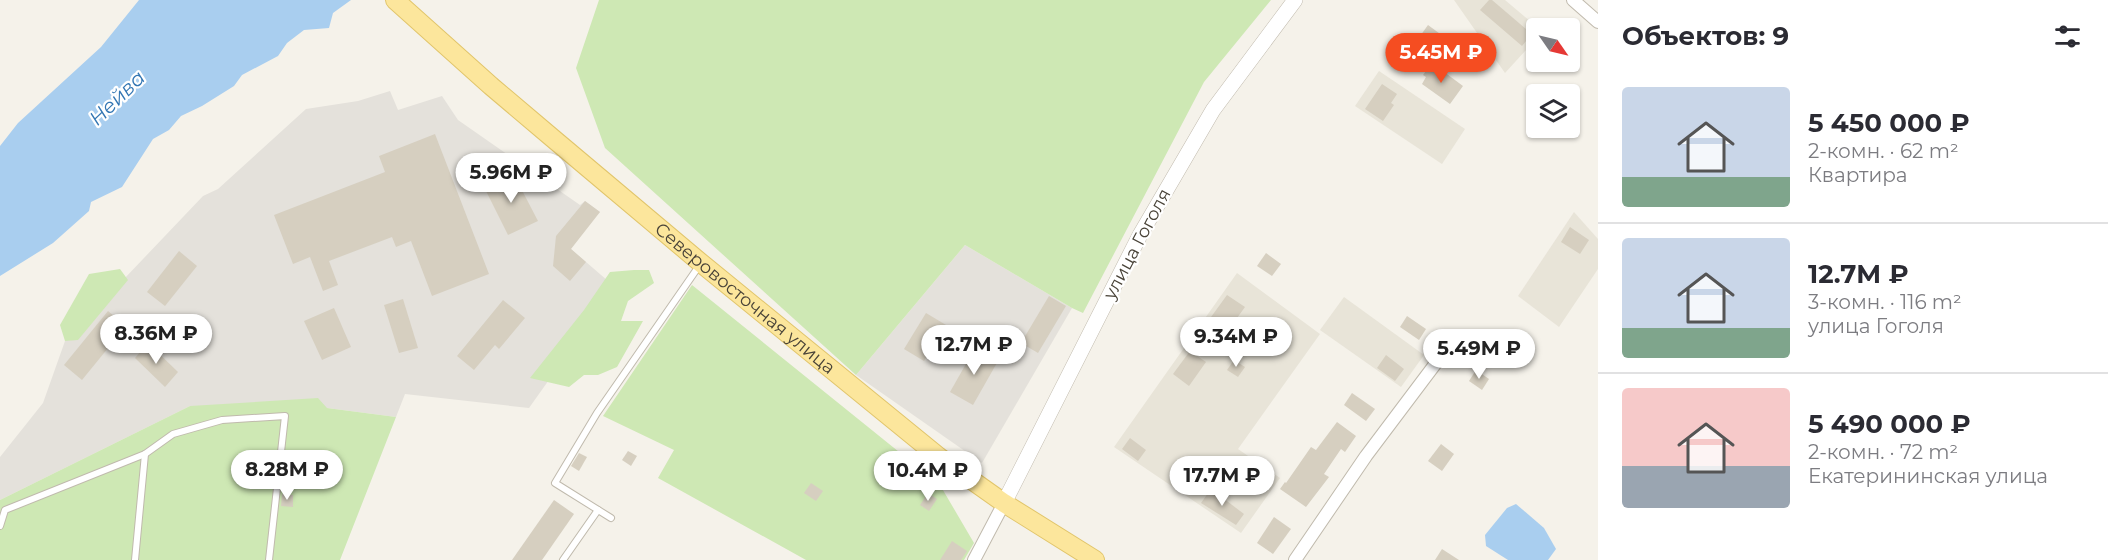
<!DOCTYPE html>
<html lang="ru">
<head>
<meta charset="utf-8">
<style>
  :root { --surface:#fff; --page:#f2f2f3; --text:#2b2b33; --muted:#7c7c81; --line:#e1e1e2; --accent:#f54d21 }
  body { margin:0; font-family:Montserrat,sans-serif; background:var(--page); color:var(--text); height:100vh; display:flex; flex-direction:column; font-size:22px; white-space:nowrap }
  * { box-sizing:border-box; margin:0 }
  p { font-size:20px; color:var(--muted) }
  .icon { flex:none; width:33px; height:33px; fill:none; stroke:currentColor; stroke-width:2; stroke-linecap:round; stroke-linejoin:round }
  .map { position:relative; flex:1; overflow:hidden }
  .side { display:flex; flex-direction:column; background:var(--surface); width:510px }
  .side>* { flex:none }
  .needle { width:39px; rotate:124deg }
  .tools { position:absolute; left:1526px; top:18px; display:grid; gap:12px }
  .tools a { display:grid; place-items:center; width:54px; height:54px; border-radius:6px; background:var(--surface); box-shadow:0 2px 4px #0004; font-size:30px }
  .price { position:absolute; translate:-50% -51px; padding:0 14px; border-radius:21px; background:#fff; color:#222; font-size:20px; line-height:39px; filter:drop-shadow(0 2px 3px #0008) }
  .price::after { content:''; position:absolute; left:50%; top:36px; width:18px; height:14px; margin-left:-9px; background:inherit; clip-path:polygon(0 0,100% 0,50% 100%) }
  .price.current { background:var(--accent); color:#fff }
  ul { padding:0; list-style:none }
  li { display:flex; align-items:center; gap:18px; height:150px; padding:0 24px }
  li+li { border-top:2px solid var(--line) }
  li span { display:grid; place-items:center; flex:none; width:168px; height:120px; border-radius:6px; color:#555 }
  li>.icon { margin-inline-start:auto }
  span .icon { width:72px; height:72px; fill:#fffc; stroke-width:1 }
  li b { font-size:26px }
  h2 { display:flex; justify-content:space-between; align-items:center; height:72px; padding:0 24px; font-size:26px }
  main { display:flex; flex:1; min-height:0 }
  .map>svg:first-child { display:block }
</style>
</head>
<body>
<main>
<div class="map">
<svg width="1598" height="560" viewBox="0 0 1598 560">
  <rect width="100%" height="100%" fill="#f5f2ea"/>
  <g fill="#e8e4d8">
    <polygon points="1454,0 1505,0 1538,28 1536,28 1536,39 1505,73"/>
    <polygon points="1379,71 1465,129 1442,164 1355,106"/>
    <polygon points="1574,212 1598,239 1598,269 1559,327 1518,296"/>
    <polygon points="1237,273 1320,334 1238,449 1280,478 1241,533 1114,447"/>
    <polygon points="1344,297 1424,355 1401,387 1320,330"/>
  </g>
  <g fill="#e4e1db">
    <polygon points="390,91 398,110 442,96 458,120 580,205 585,201 600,212 564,243 615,287 529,408 405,394 396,417 327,408 190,406 0,500 0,457 43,403 65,341 203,196 218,189 306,109 358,101"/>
    <polygon points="965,245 1072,308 982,463 856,375"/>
  </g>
  <g fill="#cee8b4">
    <polygon points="599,0 1271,0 1204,82 1083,313 1072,308 965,245 856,375 605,148 576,68"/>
    <polygon points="120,269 128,280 78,340 65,341 60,325 89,274"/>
    <polygon points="634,270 649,270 654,283 628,301 621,321 643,321 617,367 598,375 584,375 569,387 530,378 584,310 610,272"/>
    <polygon points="692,285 940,485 974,543 964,560 806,560 658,478 674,450 603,416"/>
    <polygon points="318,398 327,408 396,417 340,560 0,560 0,500 190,406"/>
  </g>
  <g fill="#a9ceef">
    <polygon points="139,0 351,0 333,13 329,28 304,30 287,43 278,56 242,75 234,86 202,106 181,116 169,130 153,139 122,187 91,202 89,211 53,243 0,276 0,146 18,123 101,47"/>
    <polygon points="1516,504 1544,528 1556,549 1548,560 1508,560 1486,546 1485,535 1507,508"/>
  </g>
  <g fill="#d6cfc0">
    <polygon points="1489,0 1492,0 1532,34 1522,46 1480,10"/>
    <polygon points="1428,25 1447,39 1427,67 1408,53"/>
    <polygon points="1432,63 1463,86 1450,104 1422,84 1426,77 1423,75"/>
    <polygon points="1382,84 1397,94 1391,103 1394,105 1383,121 1365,109"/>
    <polygon points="435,134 489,274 432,296 411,241 396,247 392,237 329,261 338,285 323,291 310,257 293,264 274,215 385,172 379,156"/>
    <polygon points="513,173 538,221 508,235 484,187"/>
    <polygon points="585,201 600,212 571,249 586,262 570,281 553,266 556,236"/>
    <polygon points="1570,227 1589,240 1580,254 1561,242"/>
    <polygon points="179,251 197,266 165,306 147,292"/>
    <polygon points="1266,253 1281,264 1272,276 1257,266"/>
    <polygon points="1227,295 1245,307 1229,329 1248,341 1242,351 1206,324"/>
    <polygon points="1049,296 1066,306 1038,353 1021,343"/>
    <polygon points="403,299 418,348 399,353 384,305"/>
    <polygon points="503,300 525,318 499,349 495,345 474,370 457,356"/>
    <polygon points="334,308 351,347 322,360 304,321"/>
    <polygon points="108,311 126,326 82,380 64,365"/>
    <polygon points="926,313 946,325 924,361 904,349"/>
    <polygon points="1407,316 1426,329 1419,340 1400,327"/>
    <polygon points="148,343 178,372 165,387 135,358"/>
    <polygon points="975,348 998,361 973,405 950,392"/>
    <polygon points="1190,351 1206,362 1189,386 1173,374"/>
    <polygon points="1386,355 1404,369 1395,381 1377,368"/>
    <polygon points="1234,360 1245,367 1238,377 1227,370"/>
    <polygon points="1476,370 1489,379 1482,390 1469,381"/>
    <polygon points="1352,393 1375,409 1366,421 1344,405"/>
    <polygon points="1337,422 1356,436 1345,452 1341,449 1324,474 1329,477 1306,507 1280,489 1285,482 1286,483 1311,447 1316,450"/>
    <polygon points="1130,438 1146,450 1138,461 1122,449"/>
    <polygon points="1441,444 1454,454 1442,471 1428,461"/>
    <polygon points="628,451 637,456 631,466 622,460"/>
    <polygon points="579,453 587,457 579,471 571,466"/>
    <polygon points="811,483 823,491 816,501 804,493"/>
    <polygon points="1211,489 1244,514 1236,525 1201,503"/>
    <polygon points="928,493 937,499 929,511 920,505"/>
    <polygon points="282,494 293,495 293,507 281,506"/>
    <polygon points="554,500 574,514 542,560 512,560"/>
    <polygon points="1274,517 1291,529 1273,554 1257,543"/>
    <polygon points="952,541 967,551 961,560 940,560"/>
    <polygon points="1442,549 1459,560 1435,560"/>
  </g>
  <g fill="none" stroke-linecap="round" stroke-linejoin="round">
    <defs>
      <g id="service">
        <polyline points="611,518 555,483 597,413 699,266"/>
        <polyline points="0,526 5,510 145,454 173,434 222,420 285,416 269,560"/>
        <polyline points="135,560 145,454"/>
        <polyline points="563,560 598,510"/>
      </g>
      <g id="minor">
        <polyline points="1573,0 1598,22"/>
        <polyline points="974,560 1004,503"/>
        <polyline points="1295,560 1366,456 1436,363"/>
      </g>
      <polyline id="tertiary" points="1004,503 1140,235 1213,110 1295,0"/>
      <g id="primary">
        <path id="s1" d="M 395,0 L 491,86 L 556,141 L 701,263 L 939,457 L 1004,503 L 1095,560"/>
      </g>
    </defs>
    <use href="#service" stroke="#c0baad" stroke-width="8"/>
    <use href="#minor" stroke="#c0baad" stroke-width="14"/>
    <use href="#tertiary" stroke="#c0baad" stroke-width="16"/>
    <use href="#primary" stroke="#e1c56b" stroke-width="20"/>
    <use href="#service" stroke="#fff" stroke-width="6"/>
    <use href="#minor" stroke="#fff" stroke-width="12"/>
    <use href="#tertiary" stroke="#fff" stroke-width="15"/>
    <use href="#primary" stroke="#fce69c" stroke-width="18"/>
  </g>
  <g text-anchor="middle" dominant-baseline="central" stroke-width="4.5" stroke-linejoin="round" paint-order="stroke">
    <g font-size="18" fill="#494338" stroke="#fff">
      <text transform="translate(1137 244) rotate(-62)">улица Гоголя</text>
      <text stroke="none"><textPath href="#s1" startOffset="460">Северовосточная улица</textPath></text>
    </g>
    <g font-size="20" font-style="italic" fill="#3376b3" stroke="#fff">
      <text transform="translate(117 98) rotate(-44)">Нейва</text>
    </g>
  </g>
</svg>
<div class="tools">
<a><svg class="needle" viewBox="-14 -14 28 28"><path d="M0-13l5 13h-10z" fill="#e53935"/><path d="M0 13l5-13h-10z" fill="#7c7c81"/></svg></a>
<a><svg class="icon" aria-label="layers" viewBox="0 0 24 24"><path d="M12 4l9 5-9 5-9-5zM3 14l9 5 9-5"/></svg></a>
</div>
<b class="price current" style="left:1441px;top:84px">5.45M ₽</b>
<b class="price" style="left:511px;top:204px">5.96M ₽</b>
<b class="price" style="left:156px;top:365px">8.36M ₽</b>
<b class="price" style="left:1236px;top:368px">9.34M ₽</b>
<b class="price" style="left:974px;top:376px">12.7M ₽</b>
<b class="price" style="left:1479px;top:380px">5.49M ₽</b>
<b class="price" style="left:287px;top:501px">8.28M ₽</b>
<b class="price" style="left:928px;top:502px">10.4M ₽</b>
<b class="price" style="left:1222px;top:507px">17.7M ₽</b>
</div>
<section class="side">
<h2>Объектов: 9<svg class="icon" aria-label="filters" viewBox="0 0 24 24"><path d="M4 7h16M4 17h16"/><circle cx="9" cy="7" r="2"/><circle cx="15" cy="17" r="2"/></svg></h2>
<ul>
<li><span style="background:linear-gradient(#c9d6e8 75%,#7fa58c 0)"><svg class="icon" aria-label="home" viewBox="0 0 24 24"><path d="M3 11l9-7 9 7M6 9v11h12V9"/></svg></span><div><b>5 450 000 ₽</b><p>2-комн. · 62 m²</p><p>Квартира</p></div></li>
<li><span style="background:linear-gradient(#c9d6e8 75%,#7fa58c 0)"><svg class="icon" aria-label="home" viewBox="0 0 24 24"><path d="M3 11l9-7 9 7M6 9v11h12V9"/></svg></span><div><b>12.7M ₽</b><p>3-комн. · 116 m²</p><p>улица Гоголя</p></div></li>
<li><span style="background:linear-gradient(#f6c9c9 65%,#9aa5b1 0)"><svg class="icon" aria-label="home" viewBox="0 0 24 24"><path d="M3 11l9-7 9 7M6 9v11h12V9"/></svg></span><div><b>5 490 000 ₽</b><p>2-комн. · 72 m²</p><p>Екатерининская улица</p></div></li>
</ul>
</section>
</main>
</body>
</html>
